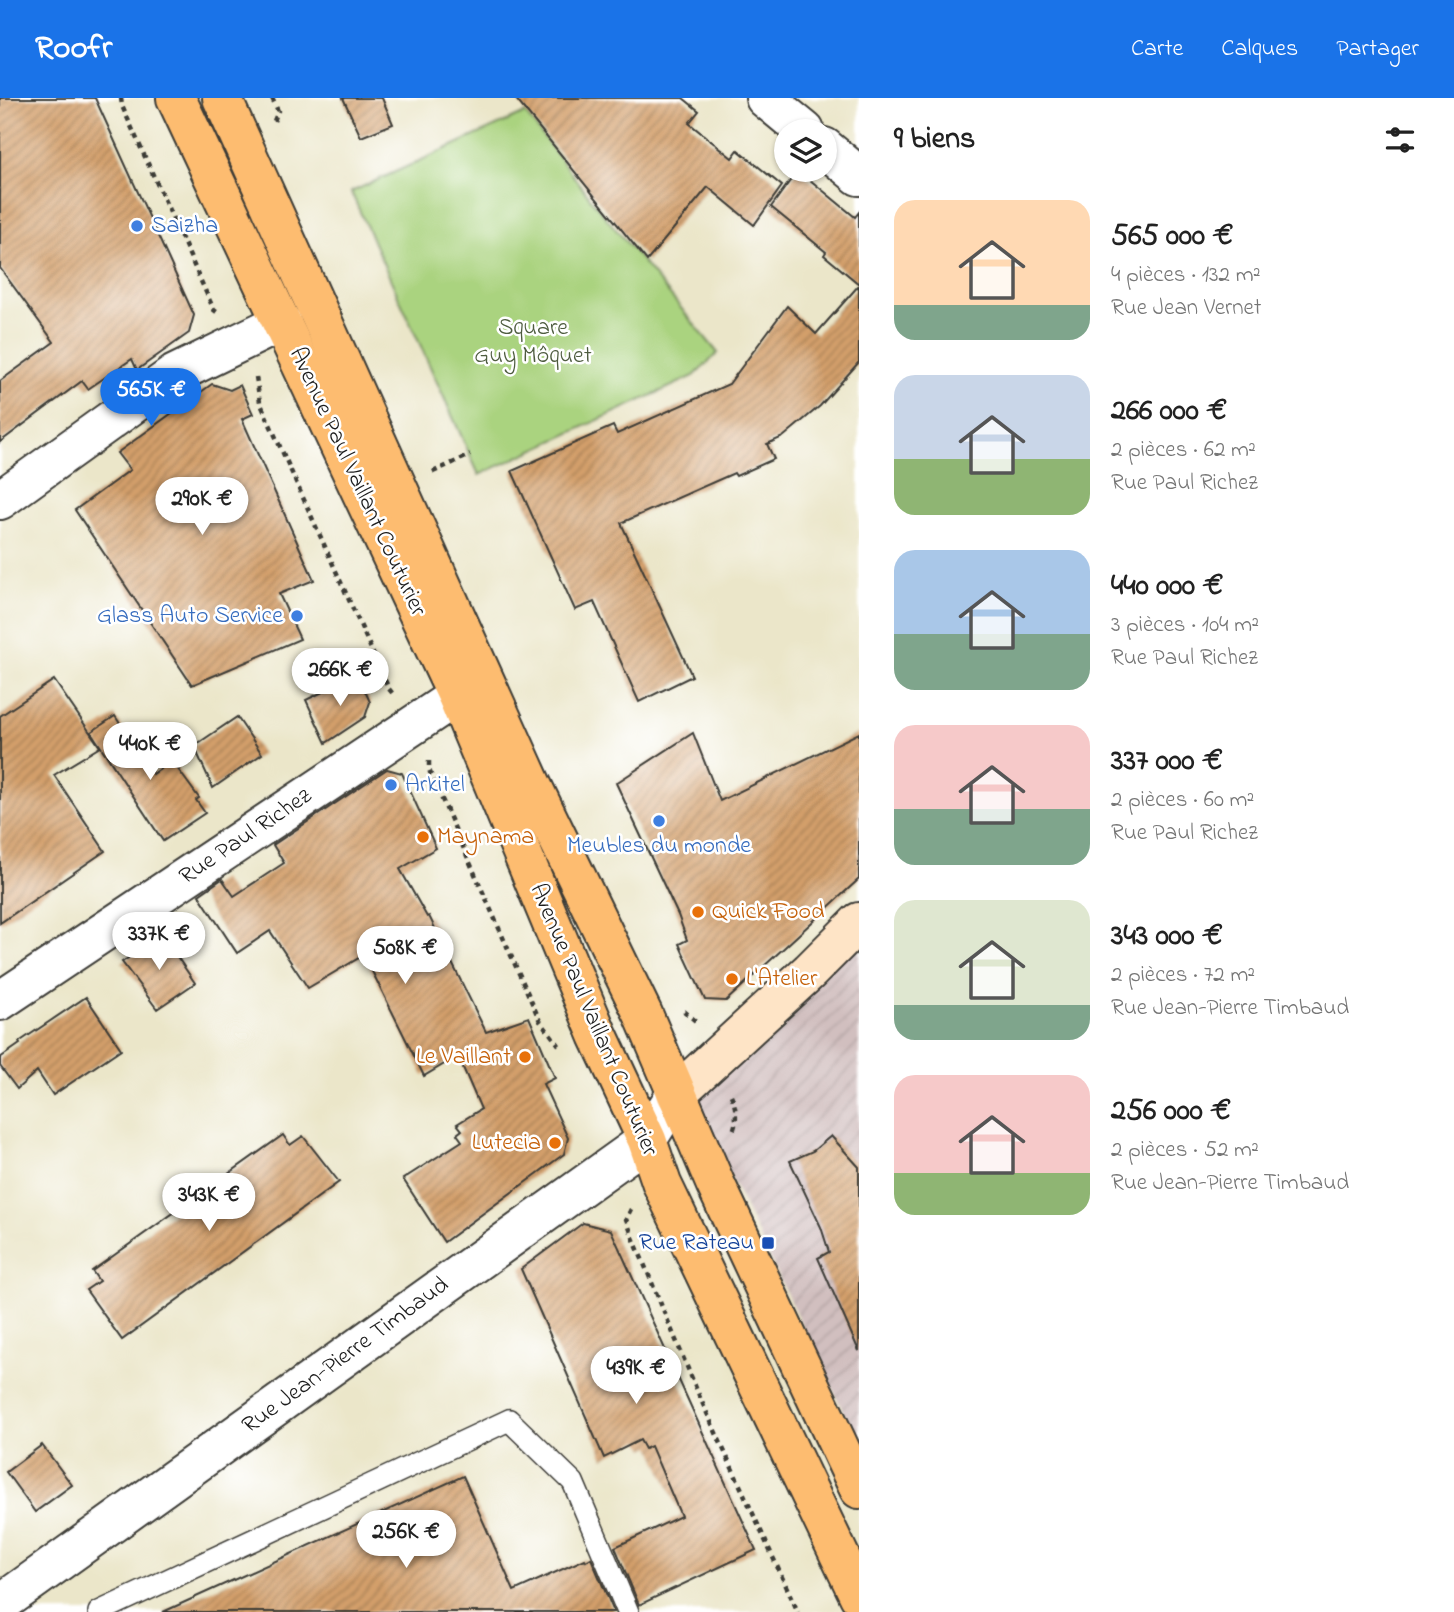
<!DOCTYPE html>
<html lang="fr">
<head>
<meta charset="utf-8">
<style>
  :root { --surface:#fff; --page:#f6f6f6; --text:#222; --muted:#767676; --accent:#1a73e8 }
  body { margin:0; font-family:"Indie Flower",sans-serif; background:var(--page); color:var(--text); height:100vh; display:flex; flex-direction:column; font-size:26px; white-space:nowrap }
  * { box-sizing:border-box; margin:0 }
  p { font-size:23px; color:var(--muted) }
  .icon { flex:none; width:38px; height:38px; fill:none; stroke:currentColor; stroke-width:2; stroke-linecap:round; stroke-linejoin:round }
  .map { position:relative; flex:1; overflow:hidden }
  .details { display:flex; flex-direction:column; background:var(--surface); width:595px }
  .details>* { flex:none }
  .buttons { position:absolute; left:774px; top:21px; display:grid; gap:14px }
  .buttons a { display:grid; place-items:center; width:63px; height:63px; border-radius:50%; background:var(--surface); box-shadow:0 2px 5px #0004; font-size:35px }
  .price { position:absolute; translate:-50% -60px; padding:0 16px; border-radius:24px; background:#fff; color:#222; font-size:23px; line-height:46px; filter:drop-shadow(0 2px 4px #0008) }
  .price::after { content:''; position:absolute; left:50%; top:42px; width:21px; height:16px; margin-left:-10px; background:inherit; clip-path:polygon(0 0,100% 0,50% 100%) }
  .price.active { background:var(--accent); color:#fff }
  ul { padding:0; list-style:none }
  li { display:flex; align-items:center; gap:21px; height:175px; padding:0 35px }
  li span { display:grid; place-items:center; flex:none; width:196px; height:140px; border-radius:21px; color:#555 }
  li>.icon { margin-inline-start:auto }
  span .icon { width:84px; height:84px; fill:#fffc; stroke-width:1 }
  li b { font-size:30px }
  h2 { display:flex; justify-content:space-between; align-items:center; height:84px; padding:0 35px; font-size:30px }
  header { display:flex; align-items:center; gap:42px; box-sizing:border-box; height:98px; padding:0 35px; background:var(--accent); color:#fff }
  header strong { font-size:33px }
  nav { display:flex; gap:38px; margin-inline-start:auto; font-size:24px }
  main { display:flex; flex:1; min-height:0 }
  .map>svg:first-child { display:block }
</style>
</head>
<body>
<header>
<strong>Roofr</strong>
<nav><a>Carte</a><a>Calques</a><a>Partager</a></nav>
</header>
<main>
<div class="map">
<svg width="859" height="1514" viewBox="0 0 859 1514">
  <defs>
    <pattern id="industrial-furrows" width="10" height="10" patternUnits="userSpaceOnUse" patternTransform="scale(1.75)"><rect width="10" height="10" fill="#d1bfbf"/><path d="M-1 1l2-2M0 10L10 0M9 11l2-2" fill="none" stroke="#b3a4a4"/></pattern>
    <pattern id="building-hatch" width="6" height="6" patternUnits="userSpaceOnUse" patternTransform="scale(1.75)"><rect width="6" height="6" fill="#d39f6b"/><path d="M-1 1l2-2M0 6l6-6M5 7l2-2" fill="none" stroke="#aa8157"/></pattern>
  </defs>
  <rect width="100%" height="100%" fill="#fff"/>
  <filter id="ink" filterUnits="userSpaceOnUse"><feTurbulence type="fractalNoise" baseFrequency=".0143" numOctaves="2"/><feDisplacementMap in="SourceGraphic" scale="14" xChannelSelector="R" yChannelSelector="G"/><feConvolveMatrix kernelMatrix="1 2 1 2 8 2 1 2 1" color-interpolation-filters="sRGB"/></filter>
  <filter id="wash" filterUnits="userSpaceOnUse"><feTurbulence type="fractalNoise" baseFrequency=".00686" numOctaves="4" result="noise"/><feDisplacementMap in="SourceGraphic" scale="28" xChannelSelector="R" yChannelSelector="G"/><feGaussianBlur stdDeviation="1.57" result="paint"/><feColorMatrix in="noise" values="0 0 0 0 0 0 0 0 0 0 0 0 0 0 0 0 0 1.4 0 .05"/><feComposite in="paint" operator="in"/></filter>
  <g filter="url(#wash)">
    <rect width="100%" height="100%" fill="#ebe6c9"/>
    <polygon fill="url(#industrial-furrows)" points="859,836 859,1346 687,989"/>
    <polygon fill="#aad37f" stroke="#63784e" stroke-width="2" points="525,15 594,105 718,255 694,278 479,377 351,94"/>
    <g id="blocks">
      <g fill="url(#building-hatch)">
        <polygon points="0,0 95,0 194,217 189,235 137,272 132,261 88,291 82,283 0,344 0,283 54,244 0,170"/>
        <polygon points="343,0 382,0 393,26 361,39"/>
        <polygon points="515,0 683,0 699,13 689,25 732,60 738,52 782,88 754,127 708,89 647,163"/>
        <polygon points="798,72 855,119 859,114 859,186 824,157 826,154 771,109"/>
        <polygon points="859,187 859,264 820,308 783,339 767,346 774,361 736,378 734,375 621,425 692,578 639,604 594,504 575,512 512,373 613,328 617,336 729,286 787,208 816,236"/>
        <polygon points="212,286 230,292 240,287 253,316 242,321 314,482 279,496 300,541 192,587 75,412 130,372 117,355"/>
        <polygon points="358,577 370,604 365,619 326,645 306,602"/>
        <polygon points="54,582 100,649 54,677 105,753 0,825 0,618"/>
        <polygon points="115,618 153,676 172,663 199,700 196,702 205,715 163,743 91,634"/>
        <polygon points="237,619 262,656 213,690 194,648"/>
        <polygon points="693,635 720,703 859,635 859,781 726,903 705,902 679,846 687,842 678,817 616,685"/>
        <polygon points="387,671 402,675 436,750 400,771 427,819 429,818 486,934 529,919 555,980 543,986 568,1040 564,1056 444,1144 403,1081 462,1043 457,1036 462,1032 457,1026 481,1011 458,958 424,978 364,857 308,890 270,833 237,855 199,797 222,781 234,798 284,765 273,747"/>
        <polygon points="163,838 195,885 157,911 122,864"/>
        <polygon points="86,899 121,951 53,997 37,973 17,991 0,968 0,960 20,946 19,944"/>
        <polygon points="283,1037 290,1047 303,1038 339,1084 122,1242 86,1192 99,1183 92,1173"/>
        <polygon points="831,1038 859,1069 859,1253 818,1160 829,1154 821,1129 790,1063 813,1053"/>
        <polygon points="583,1125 611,1132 756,1452 639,1507 615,1449 681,1418 651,1348 645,1351 640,1342 604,1360 521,1171"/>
        <polygon points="42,1347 72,1387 35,1414 6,1374"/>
        <polygon points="463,1378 514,1493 585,1461 586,1463 591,1460 614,1514 163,1514"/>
      </g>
    </g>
  </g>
  <g filter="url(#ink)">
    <use href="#blocks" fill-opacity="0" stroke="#3b3a36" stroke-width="2"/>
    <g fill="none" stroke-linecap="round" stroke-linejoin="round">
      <defs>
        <polyline id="lane" points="99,1514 509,1322 573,1384 628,1514"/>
        <g id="street">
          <polyline points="765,0 805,33"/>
          <polyline points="824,49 859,78"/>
          <polyline points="0,402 175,276 282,224"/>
          <polyline points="0,903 457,598"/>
          <polyline points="0,1506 647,1042 676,996"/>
        </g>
        <polyline id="secondary" points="676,996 810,873 859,824"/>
        <g id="primary">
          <polyline points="176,0 457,598 598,937 647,1042 662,1086 859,1498"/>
          <polyline points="222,0 531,685 643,916 715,1085 859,1391"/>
        </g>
      </defs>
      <use href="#lane" stroke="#3b3a36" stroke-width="24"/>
      <use href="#street" stroke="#3b3a36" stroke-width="42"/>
      <use href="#secondary" stroke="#3b3a36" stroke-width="42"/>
      <use href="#primary" stroke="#3b3a36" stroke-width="42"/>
      <g stroke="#3b3a36" stroke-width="4.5" stroke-dasharray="5 5" stroke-linecap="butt">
        <polyline points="121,0 122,8 214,212 218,215"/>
        <polyline points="272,0 278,13 274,23"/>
        <polyline points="256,279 260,304 389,591 394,597"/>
        <polyline points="433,374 470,357"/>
        <polyline points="429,663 429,672 540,923 559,947"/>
        <polyline points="684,913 699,926"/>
        <path d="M 731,997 C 736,1008 738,1022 733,1033"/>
        <polyline points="631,1111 626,1121 632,1137 701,1302 798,1514"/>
      </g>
      <use href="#lane" stroke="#fff" stroke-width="21"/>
      <use href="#street" stroke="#fff" stroke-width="38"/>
      <use href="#secondary" stroke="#fee4c6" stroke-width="38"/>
      <use href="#primary" stroke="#fdbc70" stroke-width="38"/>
    </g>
  </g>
  <g fill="#3f7fe0" stroke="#fff" stroke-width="2.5">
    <circle cx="137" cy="128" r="7"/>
    <circle cx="297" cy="518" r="7"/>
    <circle cx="391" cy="687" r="7"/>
    <circle cx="659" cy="723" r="7"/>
  </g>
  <g fill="#e8710a" stroke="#fff" stroke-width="2.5">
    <circle cx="423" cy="739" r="7"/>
    <circle cx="698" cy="814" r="7"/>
    <circle cx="732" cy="881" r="7"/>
    <circle cx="525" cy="959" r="7"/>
    <circle cx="555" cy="1045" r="7"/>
  </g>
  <rect fill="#1a4fb4" stroke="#fff" stroke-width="2.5" x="761" y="1138" width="14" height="14" rx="3.5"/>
  <g text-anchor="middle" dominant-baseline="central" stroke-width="5" stroke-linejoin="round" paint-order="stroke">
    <g font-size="24" fill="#366cbe" stroke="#fff" text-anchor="start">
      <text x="151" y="128">Saizha</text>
      <text x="283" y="518" text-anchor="end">Glass Auto Service</text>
      <text x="405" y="687">Arkitel</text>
      <text x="659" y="748" text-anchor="middle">Meubles du monde</text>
    </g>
    <g font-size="24" fill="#4e5c3f" stroke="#fff">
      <text x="533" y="230">Square<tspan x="533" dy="28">Guy Môquet</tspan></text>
    </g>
    <g font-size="24" fill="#1c1c1c" stroke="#fff">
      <text transform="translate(357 384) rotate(65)">Avenue Paul Vaillant Couturier</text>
      <text transform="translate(246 739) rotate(-34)">Rue Paul Richez</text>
      <text transform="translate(593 922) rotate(67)">Avenue Paul Vaillant Couturier</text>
      <text transform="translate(346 1258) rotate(-36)">Rue Jean-Pierre Timbaud</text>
    </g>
    <g font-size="24" fill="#c56008" stroke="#fff" text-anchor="start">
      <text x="437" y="739">Maynama</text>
      <text x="712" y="814">Quick Food</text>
      <text x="746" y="881">L'Atelier</text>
      <text x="511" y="959" text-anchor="end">Le Vaillant</text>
      <text x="541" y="1045" text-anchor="end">Lutecia</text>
    </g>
    <g font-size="24" fill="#164399" stroke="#fff" text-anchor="end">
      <text x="754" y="1145">Rue Rateau</text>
    </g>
  </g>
</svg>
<div class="buttons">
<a><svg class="icon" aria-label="layers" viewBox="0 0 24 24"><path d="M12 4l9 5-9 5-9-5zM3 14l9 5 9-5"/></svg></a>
</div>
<b class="price active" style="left:151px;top:330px">565K €</b>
<b class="price" style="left:202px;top:439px">290K €</b>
<b class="price" style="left:340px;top:610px">266K €</b>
<b class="price" style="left:150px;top:684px">440K €</b>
<b class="price" style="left:159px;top:874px">337K €</b>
<b class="price" style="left:405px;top:888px">508K €</b>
<b class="price" style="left:209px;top:1135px">343K €</b>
<b class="price" style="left:636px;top:1308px">439K €</b>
<b class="price" style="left:406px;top:1472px">256K €</b>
</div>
<section class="details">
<h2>9 biens<svg class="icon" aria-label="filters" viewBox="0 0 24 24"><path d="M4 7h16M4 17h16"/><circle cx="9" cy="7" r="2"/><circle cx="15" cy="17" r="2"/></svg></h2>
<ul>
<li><span style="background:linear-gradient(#ffd9b3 75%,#7fa58c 0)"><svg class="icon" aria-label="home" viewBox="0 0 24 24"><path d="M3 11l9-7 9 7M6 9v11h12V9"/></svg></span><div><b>565 000 €</b><p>4 pièces · 132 m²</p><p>Rue Jean Vernet</p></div></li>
<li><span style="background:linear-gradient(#c9d6e8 60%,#8fb573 0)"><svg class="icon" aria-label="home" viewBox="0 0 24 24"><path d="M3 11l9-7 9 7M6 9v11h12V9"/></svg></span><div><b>266 000 €</b><p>2 pièces · 62 m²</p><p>Rue Paul Richez</p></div></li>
<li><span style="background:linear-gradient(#a9c7e8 60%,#7fa58c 0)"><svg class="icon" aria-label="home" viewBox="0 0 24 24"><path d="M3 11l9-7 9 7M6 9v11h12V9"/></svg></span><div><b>440 000 €</b><p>3 pièces · 104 m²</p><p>Rue Paul Richez</p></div></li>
<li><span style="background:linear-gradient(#f6c9c9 60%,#7fa58c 0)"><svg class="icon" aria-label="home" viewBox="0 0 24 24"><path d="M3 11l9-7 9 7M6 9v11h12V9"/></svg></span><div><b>337 000 €</b><p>2 pièces · 60 m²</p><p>Rue Paul Richez</p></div></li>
<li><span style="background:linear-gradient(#dfe7d0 75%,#7fa58c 0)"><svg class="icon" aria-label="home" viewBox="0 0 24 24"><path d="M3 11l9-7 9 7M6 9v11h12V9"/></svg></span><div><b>343 000 €</b><p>2 pièces · 72 m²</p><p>Rue Jean-Pierre Timbaud</p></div></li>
<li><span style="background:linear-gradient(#f6c9c9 70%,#8fb573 0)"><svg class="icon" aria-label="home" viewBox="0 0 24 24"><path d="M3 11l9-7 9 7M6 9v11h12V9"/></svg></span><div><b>256 000 €</b><p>2 pièces · 52 m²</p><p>Rue Jean-Pierre Timbaud</p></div></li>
</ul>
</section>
</main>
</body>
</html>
